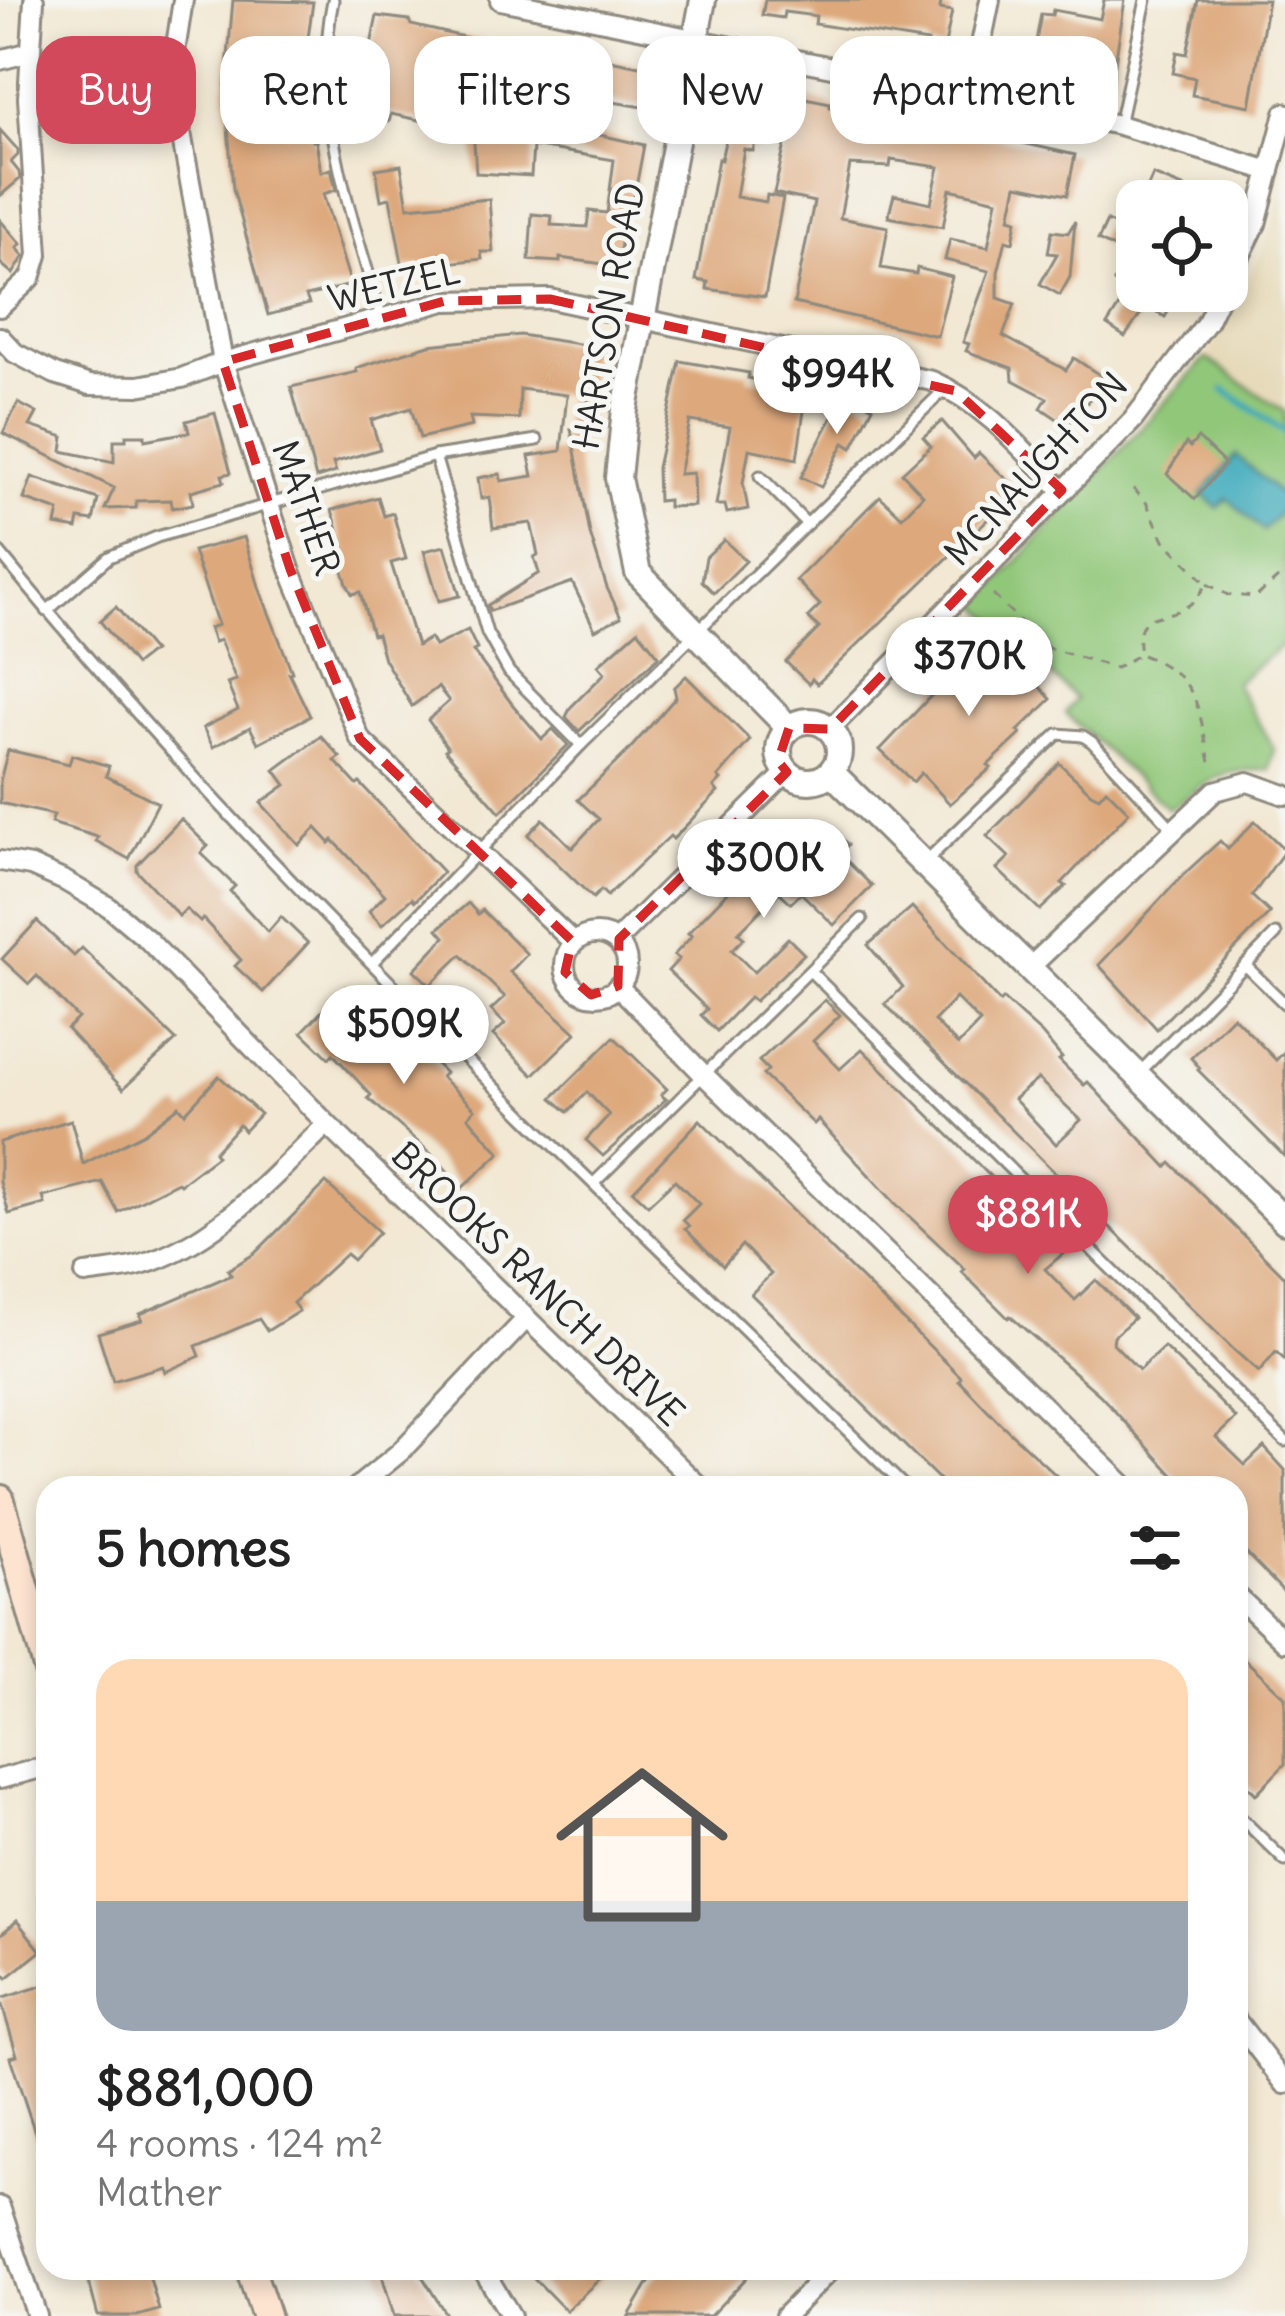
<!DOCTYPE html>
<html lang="en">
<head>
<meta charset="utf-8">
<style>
  :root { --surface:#fff; --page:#f2f2f2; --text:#222; --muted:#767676; --accent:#d1495b }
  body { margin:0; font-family:Delius,sans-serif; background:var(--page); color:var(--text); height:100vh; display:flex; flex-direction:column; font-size:45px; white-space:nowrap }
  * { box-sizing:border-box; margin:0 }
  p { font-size:39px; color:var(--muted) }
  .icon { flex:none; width:66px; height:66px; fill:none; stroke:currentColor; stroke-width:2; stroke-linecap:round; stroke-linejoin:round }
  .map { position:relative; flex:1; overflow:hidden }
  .drawer { position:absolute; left:36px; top:1476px; width:1212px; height:804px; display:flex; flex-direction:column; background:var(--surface); border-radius:36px; box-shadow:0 6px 18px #0003 }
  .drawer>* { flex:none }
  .hud { position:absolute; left:36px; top:36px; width:1215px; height:108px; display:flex; gap:24px }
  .controls { position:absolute; left:1116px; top:180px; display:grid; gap:24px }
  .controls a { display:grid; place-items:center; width:132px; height:132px; border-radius:24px; background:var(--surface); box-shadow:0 6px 18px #0003; font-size:60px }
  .price { position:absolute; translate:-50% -102px; padding:0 27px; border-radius:42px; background:#fff; color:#222; font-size:39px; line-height:78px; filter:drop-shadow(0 3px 6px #0008) }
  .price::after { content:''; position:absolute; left:50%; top:72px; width:36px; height:27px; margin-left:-18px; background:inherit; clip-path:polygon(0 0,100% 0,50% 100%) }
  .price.selected { background:var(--accent); color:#fff }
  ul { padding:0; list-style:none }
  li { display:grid; align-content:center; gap:24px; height:636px; padding:0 60px }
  li span { display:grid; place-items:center; height:372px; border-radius:36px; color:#555 }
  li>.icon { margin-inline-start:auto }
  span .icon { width:216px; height:216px; fill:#fffc; stroke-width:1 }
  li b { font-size:51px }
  h2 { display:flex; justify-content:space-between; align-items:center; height:144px; padding:0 60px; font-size:51px }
  .pill { padding:0 42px; border-radius:36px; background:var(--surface); box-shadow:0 6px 18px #0003; font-size:42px; line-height:108px }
  .pill.selected { background:var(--accent); color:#fff }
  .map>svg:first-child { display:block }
</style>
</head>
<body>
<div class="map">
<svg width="1285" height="2316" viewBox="0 0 1285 2316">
  <rect width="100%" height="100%" fill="#f6f6f2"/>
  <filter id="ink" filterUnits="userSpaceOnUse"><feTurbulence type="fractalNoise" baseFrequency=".00833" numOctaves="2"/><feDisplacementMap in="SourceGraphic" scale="24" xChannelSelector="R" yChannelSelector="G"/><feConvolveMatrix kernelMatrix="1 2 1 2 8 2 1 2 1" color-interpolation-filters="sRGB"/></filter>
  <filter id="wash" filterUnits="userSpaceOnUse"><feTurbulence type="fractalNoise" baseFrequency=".004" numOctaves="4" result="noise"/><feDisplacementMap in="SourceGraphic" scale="48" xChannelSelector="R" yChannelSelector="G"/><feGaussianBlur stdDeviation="2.7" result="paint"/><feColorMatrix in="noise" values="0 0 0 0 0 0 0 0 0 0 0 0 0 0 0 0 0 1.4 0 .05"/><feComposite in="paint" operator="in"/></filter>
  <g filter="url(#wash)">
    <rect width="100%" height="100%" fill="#f2e8d3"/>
    <polygon fill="#e6daba" points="1285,189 1285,412 1206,358 1259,258"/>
    <path fill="#91c779" stroke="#5e7952" stroke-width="3" d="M 1206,358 L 1285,412 L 1285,643 L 1235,683 L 1274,749 L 1269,770 C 1208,769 1213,783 1168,809 L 1065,713 L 1076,699 L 978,604 Z"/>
    <polygon fill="#3ba9ba" stroke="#336a72" stroke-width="3" points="1236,455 1285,499 1285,507 1263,531 1227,498 1218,508 1202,494"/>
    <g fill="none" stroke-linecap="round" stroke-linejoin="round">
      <polyline stroke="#3ba9ba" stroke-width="6" points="1224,390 1285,432"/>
    </g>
    <g id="blocks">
      <g fill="#dda87c" fill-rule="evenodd">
        <polygon points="233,0 313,2 308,38 312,38 307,107 314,107 313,141 316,141 321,172 331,169 336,190 323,194 351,285 306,296 309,304 268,315 233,189 225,90"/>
        <polygon points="765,0 933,0 941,2 940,9 952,11 944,49 928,46 928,42 815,24 816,16 784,12 783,18 762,15"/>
        <polygon points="1104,0 1125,0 1112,82 1031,69 1041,14 1052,15 1053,10 1100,19"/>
        <polygon points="1198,0 1268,0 1250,106 1192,95 1195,78 1173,73 1177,52 1187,54"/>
        <polygon points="377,16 409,20 411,25 473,39 521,47 522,42 654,69 649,108 595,99 593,112 549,109 547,123 644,145 634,198 627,197 618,266 560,258 560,262 529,260 532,214 552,216 551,225 587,227 589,211 607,213 614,160 533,146 531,176 476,173 473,128 477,111 507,118 516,75 482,68 480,76 456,71 454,82 436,79 428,122 391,114 389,122 366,116 378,67 367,64"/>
        <polygon points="143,80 144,110 85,112 84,82"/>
        <polygon points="742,87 765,92 753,151 744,149 736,197 766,202 767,195 783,198 765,297 707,289 708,282 696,280 718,159 721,160 735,95 740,96"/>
        <polygon points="796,96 830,103 830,107 910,121 921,128 968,136 969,132 992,136 1075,155 1067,195 1017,185 1010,218 1017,220 1013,242 1006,240 998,272 998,298 1015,304 1003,336 1066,370 1074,358 1104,378 1074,422 1063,415 1059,420 1041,408 1047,398 1013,380 1012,368 966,351 969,344 963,342 989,271 945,260 950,239 988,247 997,200 950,189 943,227 888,217 894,195 931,203 939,167 891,160 890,167 850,165 840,218 888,227 881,268 916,274 917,268 952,277 937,336 794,303 814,202 774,193"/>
        <polygon points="0,130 18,150 18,155 11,162 19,172 20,179 0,196"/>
        <polygon points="401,165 408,207 489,199 493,252 481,252 482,259 403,268 390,198 381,200 376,169"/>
        <polygon points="1153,175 1215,200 1215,201 1156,201 1144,196"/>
        <polygon points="0,220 21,244 17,248 24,256 13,274 0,263"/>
        <polygon points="1075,221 1070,277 1060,295 1040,284 1057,254 1048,253 1052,231 1068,233"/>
        <polygon points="1107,221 1137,236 1137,291 1180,291 1165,317 1146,306 1125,337 1107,325 1126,295 1120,291 1128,291 1114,282 1130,256 1098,240"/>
        <polygon points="520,335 592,346 585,431 571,429 590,534 607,588 621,617 595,630 572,582 490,611 488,605 539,573 534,557 538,555 531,523 493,528 489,497 481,499 478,478 500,474 501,481 533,476 529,456 561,451 567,395 520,389 519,419 470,417 472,426 420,438 411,408 371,420 380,449 333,463 336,472 316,478 291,387 357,372 356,368 429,345"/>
        <polygon points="680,361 749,373 748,378 807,390 797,459 749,449 743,483 748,509 727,513 725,505 716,505 730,427 690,421 679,474 693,473 694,506 668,507 668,500 658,501 657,468"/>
        <polygon points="845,392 873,407 852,448 844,443 821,487 801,477"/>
        <polygon points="18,403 37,413 30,426 64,437 62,451 114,462 114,440 126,440 126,435 145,435 145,440 189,432 186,421 215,413 231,473 222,475 224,482 191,491 193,504 172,508 171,500 136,501 136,508 105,509 114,488 3,433"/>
        <polygon points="942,421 974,458 979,453 1018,490 817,684 812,679 809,684 786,662 819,628 808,617 820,605 796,580 880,496 902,517 923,495 902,473 931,446 923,437"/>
        <polygon points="1198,438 1225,464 1195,499 1167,474 1186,443 1190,447"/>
        <polygon points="32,477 98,499 93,521 79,519 77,529 56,525 59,511 24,499"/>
        <polygon points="378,497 384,516 393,513 406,559 391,563 417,646 430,638 435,646 468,630 477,649 473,651 512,704 542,739 553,729 568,745 500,812 445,750 448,748 428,720 449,701 438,687 412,706 384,659 377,634 372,635 360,592 352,594 347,584 340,561 347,559 332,510"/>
        <polygon points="244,537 260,590 292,672 289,673 310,716 258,743 250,727 213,747 203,728 238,710 227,683 236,680 220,640 214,642 209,628 218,625 193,551"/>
        <polygon points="724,540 746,561 714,593 702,581 706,557"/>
        <polygon points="445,546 460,596 439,601 424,551"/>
        <polygon points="116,607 153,651 135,665 100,621"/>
        <polygon points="996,627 1028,659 1021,667 1051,699 1018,731 1021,734 988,765 991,768 950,804 921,773 913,782 880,750"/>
        <polygon points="638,630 659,656 579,731 566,717 571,707 605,673 598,665"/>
        <polygon points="686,676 750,740 718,777 721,780 714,787 718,792 673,839 670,836 607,896 601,890 593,898 528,835 543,819 572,848 599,819 578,800 628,751 676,697 674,688"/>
        <polygon points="321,736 340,757 335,761 357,785 360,783 443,872 415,901 412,898 382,925 369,911 385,895 333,840 330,843 316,828 299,845 261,803 286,785 275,770"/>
        <polygon points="8,750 69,764 72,755 109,766 106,776 158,803 129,859 96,841 98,837 51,823 54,815 0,803 0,781"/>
        <polygon points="1059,763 1091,793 1099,797 1106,789 1129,812 1062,883 1066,886 1040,910 997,869 1009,857 987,836"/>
        <polygon points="181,819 208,846 201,853 235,886 230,891 268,932 281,917 308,943 263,992 235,966 241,960 203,919 200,922 186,909 179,916 137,871 137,865"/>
        <polygon points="1255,821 1285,850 1252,896 1270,913 1157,1029 1099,965 1184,874 1220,841 1228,849"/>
        <polygon points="827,823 848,845 839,853 872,886 834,925 801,893 791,903 779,892 738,933 744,938 732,950 754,972 788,938 804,954 755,1001 750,997 717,1031 701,1015 707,1009 668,971 679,959 674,955 692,936 688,933 777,841 786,850 809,827 816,834"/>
        <polygon points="468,903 478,914 482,910 527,954 510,972 576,1033 533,1075 493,1035 505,1024 491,1010 505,997 461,955 430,985 414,970 445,937 438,929"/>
        <path d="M 912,907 L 1000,1002 L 1003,999 L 1042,1034 L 1062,1058 L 1059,1060 L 1084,1085 L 1088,1082 L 1167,1167 L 1171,1163 L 1285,1277 L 1285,1360 L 1276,1352 L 1259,1372 L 1235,1351 L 885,1004 L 903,987 L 868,945 ZM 956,998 L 980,1022 L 958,1045 L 934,1021 ZM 1038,1079 L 1081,1120 L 1056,1144 L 1014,1099 Z"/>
        <polygon points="37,921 74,956 82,948 176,1040 123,1089 67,1029 78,1018 37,976 29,984 2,959"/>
        <polygon points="345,987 372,1013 368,1018 406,1058 418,1046 445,1073 441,1077 475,1109 468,1117 500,1153 462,1188 437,1159 368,1098 371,1095 333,1054 329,1058 302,1032"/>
        <polygon points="825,1000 840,1015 813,1041 840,1069 862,1049 999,1185 980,1203 1009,1231 1027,1215 1064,1253 1045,1269 1075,1300 1096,1280 1134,1318 1114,1336 1113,1343 1139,1370 1164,1347 1236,1418 1216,1437 1245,1465 1264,1447 1285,1470 1285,1593 1236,1543 1236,1488 1185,1488 1100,1395 1010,1316 1008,1318 962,1272 965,1269 895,1203 818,1120 814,1124 763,1075 768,1070 759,1061"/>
        <polygon points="1233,1016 1276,1060 1285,1051 1285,1157 1198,1070 1200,1068 1191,1058"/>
        <polygon points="614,1037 667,1089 661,1095 666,1099 603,1156 586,1140 609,1115 587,1092 568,1112 552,1098"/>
        <polygon points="219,1076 260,1114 244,1131 239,1125 214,1152 217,1156 180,1184 178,1182 118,1212 102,1182 43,1197 45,1204 9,1214 0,1182 0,1142 71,1120 83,1164 144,1133 179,1106 185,1113"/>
        <polygon points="700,1120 961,1377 959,1380 1000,1423 1060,1479 1051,1488 948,1488 751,1294 771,1274 742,1245 723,1266 685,1229 689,1226 683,1220 699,1204 675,1180 648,1205 633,1191"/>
        <polygon points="326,1183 379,1232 353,1260 346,1254 293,1303 299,1311 267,1331 259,1319 196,1346 200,1356 165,1372 163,1366 113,1381 98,1333 142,1320 140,1314 231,1275 228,1270 254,1254"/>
        <polygon points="1236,1651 1285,1697 1285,1764 1256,1794 1236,1774"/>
        <polygon points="17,1921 41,1951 7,1978 0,1969 0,1935"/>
        <polygon points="48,1984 48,2163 45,2163 10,2057 17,2055 0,1999"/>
        <polygon points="85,2268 147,2268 159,2310 137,2316 98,2316"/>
        <polygon points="380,2268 417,2268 447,2316 394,2316"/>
        <polygon points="542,2268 611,2268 566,2311 533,2277"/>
        <polygon points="663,2268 756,2268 710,2316 629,2316 647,2285"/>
      </g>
    </g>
  </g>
  <g filter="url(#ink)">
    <use href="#blocks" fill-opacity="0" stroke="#8e8a7f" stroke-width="3"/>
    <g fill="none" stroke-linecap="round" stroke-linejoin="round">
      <defs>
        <g id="service">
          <path d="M 333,0 C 311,109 352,214 381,317"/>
          <polyline points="1119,125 1146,0"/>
          <polyline points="435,456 487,633 509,672 581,745"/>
          <polyline points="760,476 807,524"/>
          <path d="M 0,553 C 274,889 597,1184 906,1488"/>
          <polyline points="47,611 109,557 157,537 435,456 537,440"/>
          <polyline points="923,864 1058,734 1083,736 1092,742 1173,829"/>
          <polyline points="372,963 581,745 945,389"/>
          <polyline points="1245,965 1285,1004"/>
          <polyline points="810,971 1285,1441"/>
          <polyline points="1140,1072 1276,934"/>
          <polyline points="595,1182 862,919"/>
          <polyline points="1236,1813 1285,1861"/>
        </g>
        <g id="minor">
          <polyline points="183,0 171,78 223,362 290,569 360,739 574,943"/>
          <polyline points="500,0 1119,125 1270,171"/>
          <polyline points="0,60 30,52"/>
          <polyline points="971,94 990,0"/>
          <polyline points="1227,282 1256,224 1285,113"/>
          <polyline points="0,307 31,278 38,255 28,98 34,0"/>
          <path d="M 0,337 L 15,353 L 55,374 L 90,385 L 138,386 L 182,378 L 223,362 L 445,301 L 550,299 L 932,381 C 985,404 1022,449 1062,490"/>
          <polyline points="830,729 1133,420 1207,322 1222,291"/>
          <polyline points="0,861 31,866 65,881 109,907 148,940 327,1124 701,1488"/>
          <circle cx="596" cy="965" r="31"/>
          <polyline points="616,941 787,772"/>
          <polyline points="1028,969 1215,791 1248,782 1285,795"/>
          <polyline points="618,986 704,1075 1127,1488"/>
          <path d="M 85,1274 C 103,1271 123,1270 141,1265 C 218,1242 271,1178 327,1124"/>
          <polyline points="356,1488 400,1452 526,1319"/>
          <polyline points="1236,1595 1285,1642"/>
          <polyline points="0,1779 48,1766"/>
          <polyline points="1236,2020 1285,2084"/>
          <polyline points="0,2207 37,2316"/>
          <polyline points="482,2268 511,2316"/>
          <polyline points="785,2316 832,2268"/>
        </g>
        <g id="tertiary">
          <polyline points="703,0 625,409 618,478 638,573 789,728"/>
          <circle cx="809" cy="751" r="30"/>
          <polyline points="832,773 1285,1221"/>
        </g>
        <g id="secondary">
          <polyline points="0,1499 48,1669"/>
          <polyline points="250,2268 266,2316"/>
        </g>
      </defs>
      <use href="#service" stroke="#8e8a7f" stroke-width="15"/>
      <use href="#minor" stroke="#8e8a7f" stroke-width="24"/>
      <use href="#tertiary" stroke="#8e8a7f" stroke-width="30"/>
      <use href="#secondary" stroke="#8e8a7f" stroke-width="33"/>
      <g stroke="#8e8a7f" stroke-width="3" stroke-dasharray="9 9" stroke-linecap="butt">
        <polyline points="1207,584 1228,595 1256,597 1285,572"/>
        <path d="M 993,595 L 1048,648 L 1116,668 L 1140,654 C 1130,594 1184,635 1206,583 L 1164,540 L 1145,500 L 1130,486"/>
        <path d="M 1142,655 C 1204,678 1197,712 1212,770"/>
      </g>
      <use href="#service" stroke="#fff" stroke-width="9"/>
      <use href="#minor" stroke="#fff" stroke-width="18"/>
      <use href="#tertiary" stroke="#fff" stroke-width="24"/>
      <use href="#secondary" stroke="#fde4d1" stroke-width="27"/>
    </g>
  </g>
  <path fill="none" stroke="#d62828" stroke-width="9" stroke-dasharray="24 15" stroke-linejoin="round" d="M 550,299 L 956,391 L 1062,490 L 830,729 L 789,728 L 778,761 L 787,772 L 619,939 L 618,986 L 591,995 L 565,972 L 572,941 L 360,739 L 290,569 L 223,362 L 445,301 Z"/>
  <g text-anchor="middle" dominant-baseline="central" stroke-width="10" stroke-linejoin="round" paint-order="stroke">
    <g font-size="36" fill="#2b2b2b" stroke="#f6f6f2">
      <text transform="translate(394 285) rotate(-13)">WETZEL</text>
      <text transform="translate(609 316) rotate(-80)">HARTSON ROAD</text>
      <text transform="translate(1036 469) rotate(-47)">MCNAUGHTON</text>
      <text transform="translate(306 508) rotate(71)">MATHER</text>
      <text transform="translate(538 1284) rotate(44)">BROOKS RANCH DRIVE</text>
    </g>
  </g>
</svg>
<div class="controls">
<a><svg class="icon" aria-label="locate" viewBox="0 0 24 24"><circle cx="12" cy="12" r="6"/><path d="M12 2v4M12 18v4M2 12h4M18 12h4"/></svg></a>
</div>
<b class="price" style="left:837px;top:437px">$994K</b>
<b class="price" style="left:969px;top:719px">$370K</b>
<b class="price" style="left:764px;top:921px">$300K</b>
<b class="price" style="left:404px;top:1087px">$509K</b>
<b class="price selected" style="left:1028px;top:1277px">$881K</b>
<div class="hud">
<a class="pill selected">Buy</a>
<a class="pill">Rent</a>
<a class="pill">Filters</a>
<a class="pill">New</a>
<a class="pill">Apartment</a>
</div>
<section class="drawer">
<h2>5 homes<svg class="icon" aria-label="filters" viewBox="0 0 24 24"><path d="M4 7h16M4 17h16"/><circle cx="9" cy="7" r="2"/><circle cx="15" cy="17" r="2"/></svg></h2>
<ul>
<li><span style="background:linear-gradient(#ffd9b3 65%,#9aa5b1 0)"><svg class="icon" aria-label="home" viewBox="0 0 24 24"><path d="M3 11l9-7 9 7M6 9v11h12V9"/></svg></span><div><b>$881,000</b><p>4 rooms · 124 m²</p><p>Mather</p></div></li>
</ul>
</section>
</div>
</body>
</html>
